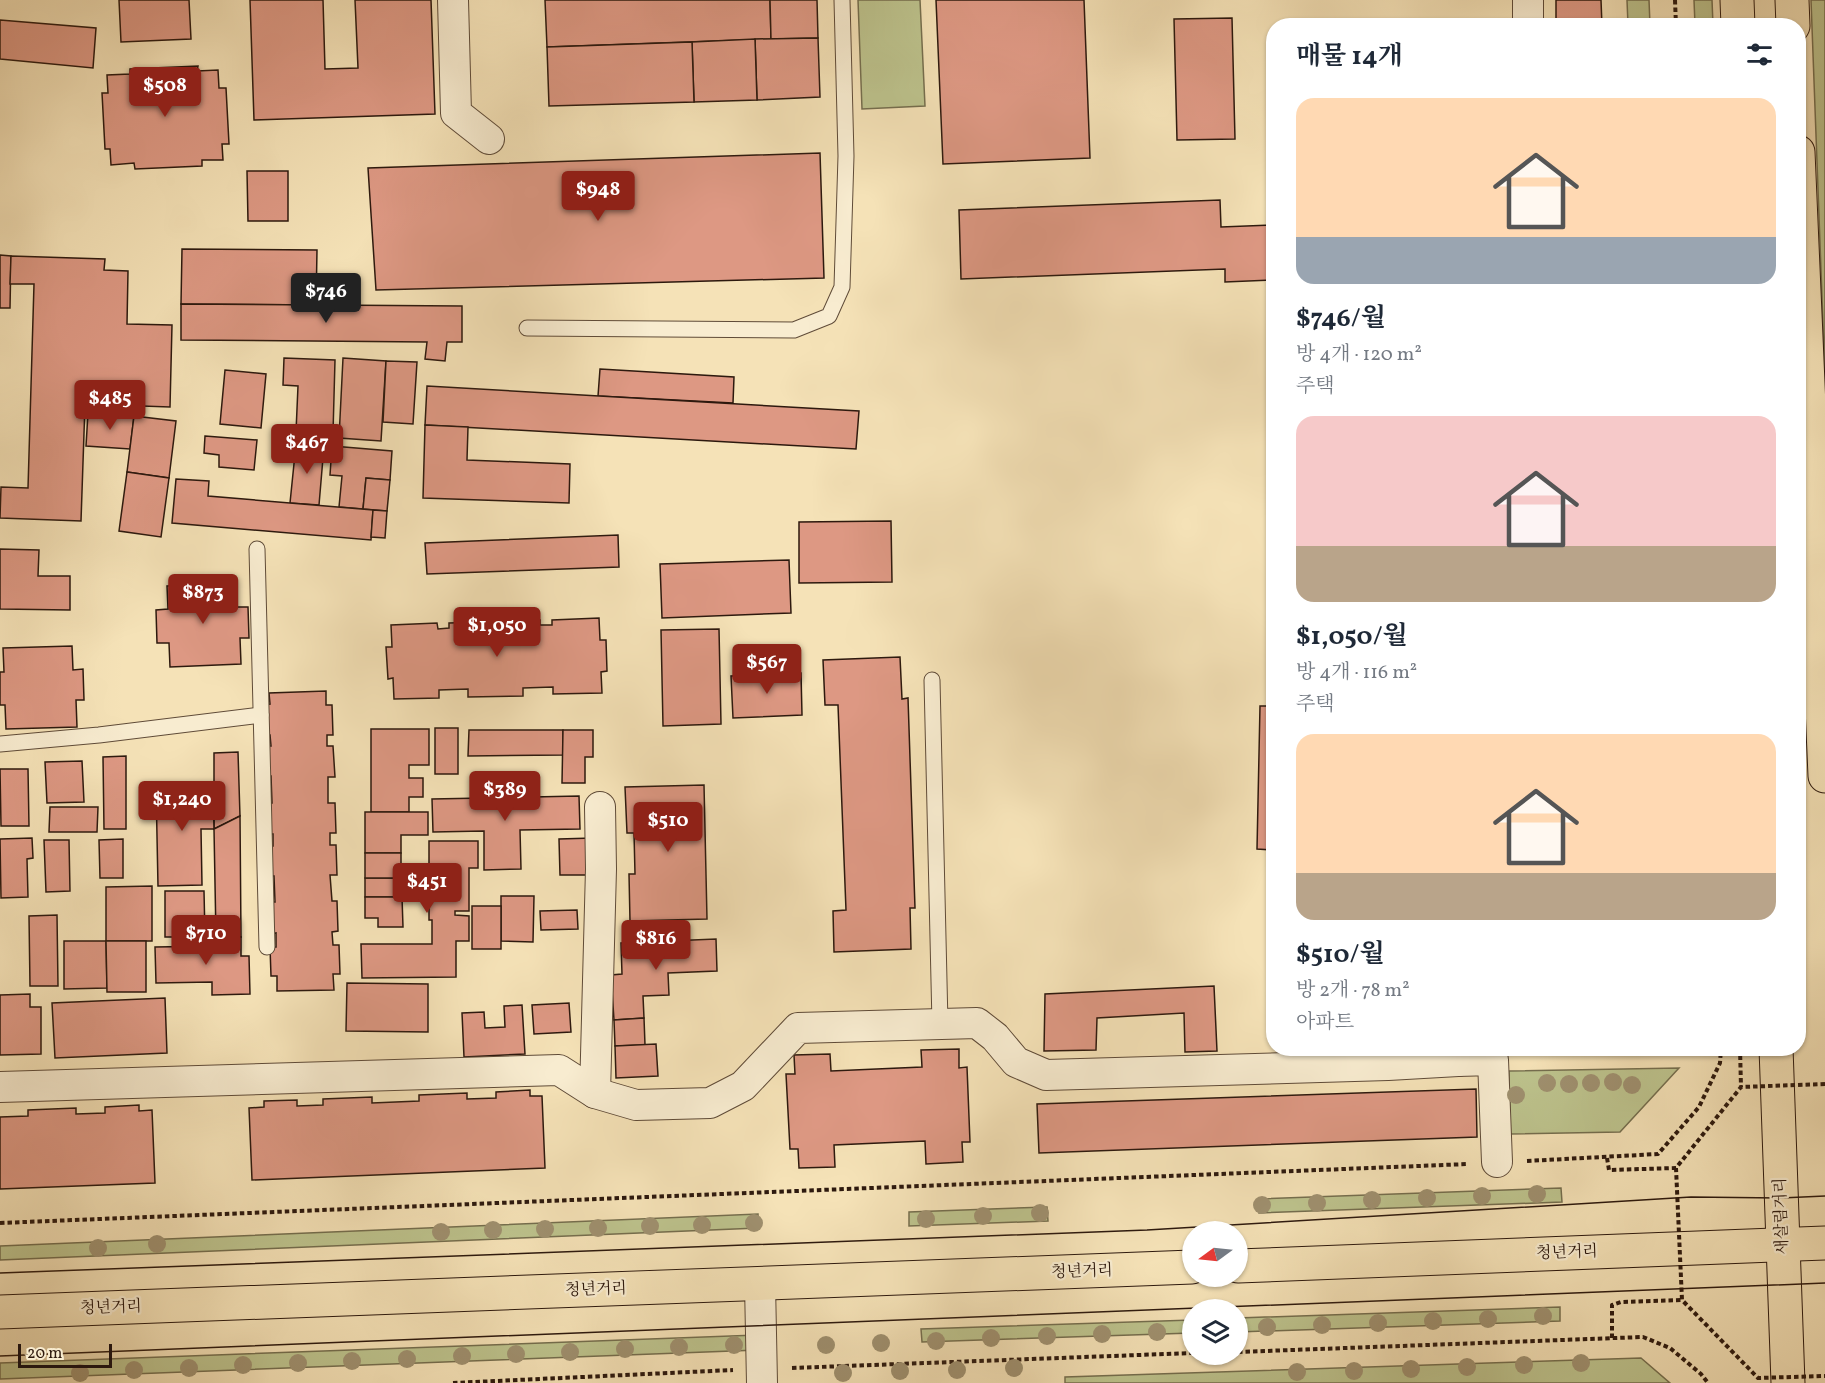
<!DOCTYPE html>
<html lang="ko">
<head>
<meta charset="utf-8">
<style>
  :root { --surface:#fff; --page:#f6f6f7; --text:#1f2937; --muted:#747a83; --accent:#8f2418 }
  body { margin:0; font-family:Vollkorn,"Noto Serif KR",serif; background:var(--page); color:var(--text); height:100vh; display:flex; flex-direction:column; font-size:22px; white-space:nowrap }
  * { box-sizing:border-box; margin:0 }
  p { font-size:20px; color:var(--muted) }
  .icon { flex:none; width:33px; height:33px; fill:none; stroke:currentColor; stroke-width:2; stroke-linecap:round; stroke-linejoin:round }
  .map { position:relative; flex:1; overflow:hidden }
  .side { position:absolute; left:1266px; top:18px; width:540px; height:1038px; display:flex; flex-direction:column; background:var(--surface); border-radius:24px; box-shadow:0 2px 4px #0004 }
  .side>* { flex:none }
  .needle { width:39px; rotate:255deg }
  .fabs { position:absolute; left:1182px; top:1221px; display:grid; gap:12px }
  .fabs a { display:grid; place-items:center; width:66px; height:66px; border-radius:50%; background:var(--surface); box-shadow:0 2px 4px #0004; font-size:30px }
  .scale { position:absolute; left:18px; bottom:15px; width:94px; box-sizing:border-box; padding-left:6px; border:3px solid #2d190e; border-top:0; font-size:16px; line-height:21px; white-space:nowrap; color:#2d190e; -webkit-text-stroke:4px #f8ecd0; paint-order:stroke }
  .price { position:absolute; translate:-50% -51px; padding:0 14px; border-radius:6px; background:var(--accent); color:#fff; font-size:20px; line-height:39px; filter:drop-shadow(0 2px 3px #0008) }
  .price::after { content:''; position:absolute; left:50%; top:36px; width:18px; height:14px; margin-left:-9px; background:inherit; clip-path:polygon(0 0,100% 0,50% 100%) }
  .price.active { background:#222; color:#fff }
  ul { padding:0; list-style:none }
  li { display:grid; align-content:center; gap:12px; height:318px; padding:0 30px }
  li span { display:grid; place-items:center; height:186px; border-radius:18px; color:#555 }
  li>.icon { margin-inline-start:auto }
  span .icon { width:108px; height:108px; fill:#fffc; stroke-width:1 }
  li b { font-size:26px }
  h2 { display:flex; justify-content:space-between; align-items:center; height:72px; padding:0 30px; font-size:26px }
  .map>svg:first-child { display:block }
</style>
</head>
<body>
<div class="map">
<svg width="1825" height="1383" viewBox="0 0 1825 1383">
  <rect width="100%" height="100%" fill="#f5e2b7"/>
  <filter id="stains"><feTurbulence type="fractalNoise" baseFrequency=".00333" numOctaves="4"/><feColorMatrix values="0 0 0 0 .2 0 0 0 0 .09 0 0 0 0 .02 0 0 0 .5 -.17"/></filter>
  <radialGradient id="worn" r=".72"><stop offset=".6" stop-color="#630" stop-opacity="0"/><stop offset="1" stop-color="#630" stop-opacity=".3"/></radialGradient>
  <g fill="#bdc38d" stroke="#756e4e" stroke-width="1.5">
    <polygon points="858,0 920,0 925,106 862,109"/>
    <polygon points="1627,0 1649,0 1650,25 1628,25"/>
    <polygon points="1694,0 1712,0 1713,25 1695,25"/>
    <polygon points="1811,0 1825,0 1825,378"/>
    <polygon points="1679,1068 1620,1132 1510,1134 1509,1071"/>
    <polygon points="1561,1188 1562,1202 1259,1213 1259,1199"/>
    <polygon points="1047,1207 1048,1221 909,1226 909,1212"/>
    <polygon points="758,1214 758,1228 0,1260 0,1246"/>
    <polygon points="1560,1307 1560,1321 1238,1332 1238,1318"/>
    <polygon points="1192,1320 1192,1333 922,1342 921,1329"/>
    <polygon points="757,1335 758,1350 0,1379 0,1363"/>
    <polygon points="1641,1358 1670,1383 1065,1383 1065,1377"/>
  </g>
  <g fill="#dd9883" stroke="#2d190e" stroke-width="1.5">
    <polygon points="119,0 189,0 191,39 121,42"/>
    <polygon points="250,0 323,0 325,69 358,68 355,0 431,0 435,114 254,120"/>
    <polygon points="545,0 770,0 771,39 547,47"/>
    <polygon points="770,0 817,0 818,38 771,39"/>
    <polygon points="936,0 1084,0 1090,158 943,164"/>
    <polygon points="1556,0 1601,0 1602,26 1556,26"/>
    <polygon points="1232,18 1235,139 1177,140 1174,19"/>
    <polygon points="0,20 96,28 93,68 0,59"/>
    <polygon points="818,38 820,97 757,100 755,39"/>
    <polygon points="755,39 757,100 694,102 692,42"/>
    <polygon points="692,42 694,102 549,106 547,47"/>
    <polygon points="198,66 197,71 218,70 219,88 226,88 229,144 222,144 223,160 202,160 202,166 135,169 134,163 111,165 110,149 105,149 102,93 108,93 107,75 130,74 130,69"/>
    <polygon points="820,153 824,278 376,290 368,168"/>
    <polygon points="247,171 288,171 288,221 248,221"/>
    <polygon points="1220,200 1221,227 1274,225 1274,280 1225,282 1225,269 961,279 959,210"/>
    <polygon points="182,249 317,250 316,305 181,304"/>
    <polygon points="0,255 11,256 10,308 0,308"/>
    <polygon points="11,256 105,259 104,270 128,271 127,324 172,325 170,407 85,404 81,521 0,518 1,487 28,488 34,284 10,284"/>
    <polygon points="181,304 462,306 462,342 447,342 445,361 425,359 427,342 181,340"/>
    <polygon points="284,358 335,360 333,433 296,432 298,386 283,385"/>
    <polygon points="343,358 386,361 381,441 339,438"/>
    <polygon points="386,361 417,362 413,424 383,422"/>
    <polygon points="600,369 734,377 733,403 598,396"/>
    <polygon points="225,370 266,374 261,428 220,424"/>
    <polygon points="427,386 859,411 856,449 425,425"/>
    <polygon points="88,413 134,416 130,449 86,446"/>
    <polygon points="134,416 176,421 169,478 127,472"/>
    <polygon points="425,425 468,427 467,460 570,464 569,503 423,498"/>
    <polygon points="205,436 257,440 254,470 219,467 219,455 204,453"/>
    <polygon points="296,444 324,446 319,505 290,503"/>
    <polygon points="332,446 392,451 390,480 366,478 363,509 339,507 342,476 330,475"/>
    <polygon points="127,472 169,478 161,537 119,531"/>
    <polygon points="366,478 390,480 387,511 363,509"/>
    <polygon points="176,479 209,481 208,496 373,510 371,540 172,523"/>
    <polygon points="373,510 387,511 385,538 371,537"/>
    <polygon points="891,521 892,582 799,583 799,522"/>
    <polygon points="618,535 619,567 427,574 425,543"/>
    <polygon points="0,549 39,550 38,576 70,576 70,610 0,609"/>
    <polygon points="789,560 791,613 662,618 660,564"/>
    <polygon points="236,583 237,607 248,607 249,638 240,638 241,664 170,667 169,643 157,643 156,610 168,609 167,586"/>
    <polygon points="599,618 600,640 606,640 607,671 601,672 602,693 553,694 553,687 523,688 523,696 468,697 468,689 439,690 439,698 394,699 393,678 388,679 386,647 392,647 391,625 437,623 438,629 449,628 449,623 486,622 485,627 506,627 506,622 540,620 540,625 552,625 552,620"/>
    <polygon points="719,629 721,724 663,726 661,630"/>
    <polygon points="72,646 73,670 83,669 84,700 76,700 77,727 6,729 5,705 0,705 0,672 4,672 3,648"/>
    <polygon points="900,657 902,699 908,698 915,908 910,908 911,949 834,952 833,911 846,910 838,705 825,705 823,660"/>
    <polygon points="801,673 802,715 733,718 731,676"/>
    <polygon points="326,691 326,705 332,705 333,735 327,735 327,746 333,746 335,777 328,777 328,803 335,803 336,833 330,833 330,845 336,845 337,875 330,875 332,901 337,901 338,931 332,932 333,945 339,945 340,974 333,974 334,990 277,991 277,976 271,976 270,947 276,947 276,933 270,934 269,902 275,902 274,876 268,876 267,846 273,846 273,834 267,834 266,803 272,803 271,776 266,776 264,746 271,746 270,735 264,735 264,705 270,704 269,693"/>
    <polygon points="1260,706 1274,706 1274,850 1257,849"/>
    <rect x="435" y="728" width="23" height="46"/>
    <polygon points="371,729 429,729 429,765 409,765 409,778 423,778 423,797 409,797 409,812 371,812"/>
    <polygon points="469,730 563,730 563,755 468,756"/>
    <polygon points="563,730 593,730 593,757 585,757 585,783 562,783"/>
    <polygon points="238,752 240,816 214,829 214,753"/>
    <polygon points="126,756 126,829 104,829 103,757"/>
    <polygon points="82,761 84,802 47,803 45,762"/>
    <polygon points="0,769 28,769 29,826 1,826"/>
    <polygon points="213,785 214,829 201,829 202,885 158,886 156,786"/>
    <polygon points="704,785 707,919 630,921 629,874 635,874 634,833 627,833 625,787"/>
    <polygon points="579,796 580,829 520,830 521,869 484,870 484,831 433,832 432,799"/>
    <polygon points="50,807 98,807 97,832 49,832"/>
    <polygon points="365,812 428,812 428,835 401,835 401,853 365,853"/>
    <polygon points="240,816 241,937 216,937 214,829"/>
    <polygon points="32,838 33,858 27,859 28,897 1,898 0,839"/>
    <polygon points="593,838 593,875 560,875 559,839"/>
    <polygon points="123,839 123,878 100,878 99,840"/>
    <polygon points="44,840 69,840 70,891 46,892"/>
    <polygon points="429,841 478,841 478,868 469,868 469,911 455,911 455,915 469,916 469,941 456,941 456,977 362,978 361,944 432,944 432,920 429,920 429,897 365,897 365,878 409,878 409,868 429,868"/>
    <rect x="365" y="853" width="36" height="25"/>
    <polygon points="152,886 152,941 106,941 106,887"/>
    <polygon points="165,891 204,891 205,937 165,937"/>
    <polygon points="501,896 534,896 533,942 501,941"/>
    <polygon points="365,897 402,897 403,927 378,927 378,918 365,918"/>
    <rect x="472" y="906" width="29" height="43"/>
    <polygon points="577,910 578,929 541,930 540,911"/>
    <polygon points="57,915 58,986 30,986 29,916"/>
    <polygon points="216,937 241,937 241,956 249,956 250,994 212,995 212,982 156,983 155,947 216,946"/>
    <polygon points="716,939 717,971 668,973 669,995 643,996 644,1018 614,1020 611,975 622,974 621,943"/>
    <polygon points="64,941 106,941 107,988 64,989"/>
    <polygon points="106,941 146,941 146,992 107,992"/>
    <polygon points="347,983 428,984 428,1032 346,1031"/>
    <polygon points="1214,986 1217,1051 1185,1052 1184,1013 1097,1018 1096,1050 1044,1051 1045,994"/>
    <polygon points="30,994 30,1007 41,1007 41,1054 0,1055 0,995"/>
    <polygon points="165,998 167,1053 55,1058 52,1003"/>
    <polygon points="569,1003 571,1032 534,1034 532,1005"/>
    <polygon points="522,1005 525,1054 464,1057 462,1013 484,1012 485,1028 505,1027 504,1006"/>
    <polygon points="644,1018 645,1045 615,1046 614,1020"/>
    <polygon points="656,1044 658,1076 616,1078 615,1046"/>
    <polygon points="959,1049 959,1068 967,1067 970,1142 962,1142 963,1162 926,1164 925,1141 834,1145 835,1167 799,1168 798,1149 790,1149 786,1074 795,1074 794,1055 830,1054 831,1071 922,1067 921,1050"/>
    <polygon points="1476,1089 1477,1137 1039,1153 1037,1104"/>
    <polygon points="530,1090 530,1096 542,1096 545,1168 252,1180 249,1108 264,1107 264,1101 297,1100 297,1106 323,1105 323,1099 372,1097 372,1103 419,1101 419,1095 467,1093 467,1099 496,1098 496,1092"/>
    <polygon points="139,1105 139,1111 152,1110 155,1183 0,1189 0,1117 28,1116 28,1110 76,1108 76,1114 105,1113 105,1107"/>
  </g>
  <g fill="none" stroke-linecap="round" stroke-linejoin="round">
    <defs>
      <g id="service">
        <polyline points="527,328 794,330 829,316 842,287 846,156 842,0"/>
        <polyline points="257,549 267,947"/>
        <polyline points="932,680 940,1024"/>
        <polyline points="0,744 99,735 261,715"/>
      </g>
      <g id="minor">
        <polyline points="453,0 456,113 489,139"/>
        <polyline points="1528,0 1528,26"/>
        <polyline points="1458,1061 1493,1060 1497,1162"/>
        <polyline points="0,1087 559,1070 595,1093 636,1105 710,1103 743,1086 798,1028 977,1023 995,1037 1016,1062 1046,1075 1388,1065 1458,1061 1458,1048"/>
        <polyline points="595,1093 601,869 600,807"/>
        <polyline points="760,1284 762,1383"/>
      </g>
      <g id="primary">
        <polyline points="1737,0 1738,26"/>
        <polyline points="1792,0 1793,26"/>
        <polyline points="1798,152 1825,776"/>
        <polyline points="1776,1048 1788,1383"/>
        <polyline points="1238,1266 1825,1243"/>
        <polyline points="0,1312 1192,1267"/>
      </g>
    </defs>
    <use href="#service" stroke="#5f4b38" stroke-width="17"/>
    <use href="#minor" stroke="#5f4b38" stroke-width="32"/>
    <use href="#primary" stroke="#2d190e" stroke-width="35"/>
    <g stroke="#2d190e" stroke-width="4" stroke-dasharray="4.5 3" stroke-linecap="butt">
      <polyline points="1675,0 1676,26"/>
      <polyline points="1740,1048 1741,1087"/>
      <polyline points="1607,1158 1609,1170 1676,1168"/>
      <polyline points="1527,1161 1658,1154 1699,1107 1720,1063 1721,1048"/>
      <polyline points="0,1223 1468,1164"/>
      <polyline points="1612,1338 1612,1305 1621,1302 1682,1300"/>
      <polyline points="1238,1352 1643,1337 1670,1348 1701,1374 1708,1383"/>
      <polyline points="792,1368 1192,1353"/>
      <polyline points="453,1383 733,1370"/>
    </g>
    <use href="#service" stroke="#f8ecd0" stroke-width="15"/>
    <use href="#minor" stroke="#f8ecd0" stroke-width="30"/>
    <use href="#primary" stroke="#f5e2b7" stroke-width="33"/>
    <g stroke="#2d190e" stroke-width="1.5">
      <polyline points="0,1273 1147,1230 1691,1197 1781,1198 1825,1196"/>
      <polyline points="0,1356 1825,1283"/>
    </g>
    <polyline stroke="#2d190e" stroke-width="4" stroke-dasharray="4.5 3" stroke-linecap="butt" points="1825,1084 1741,1087 1676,1168 1682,1300 1758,1378 1825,1376"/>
  </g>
  <g fill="#9f906f">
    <circle cx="1613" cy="1082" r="9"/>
    <circle cx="1547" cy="1083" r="9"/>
    <circle cx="1591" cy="1083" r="9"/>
    <circle cx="1569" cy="1084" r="9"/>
    <circle cx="1632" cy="1085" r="9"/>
    <circle cx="1516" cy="1095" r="9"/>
    <circle cx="1537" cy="1194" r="9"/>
    <circle cx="1482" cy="1196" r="9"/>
    <circle cx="1427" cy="1198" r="9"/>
    <circle cx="1372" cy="1200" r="9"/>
    <circle cx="1317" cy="1203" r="9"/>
    <circle cx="1262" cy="1205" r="9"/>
    <circle cx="1040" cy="1213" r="9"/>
    <circle cx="983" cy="1216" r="9"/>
    <circle cx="926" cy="1219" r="9"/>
    <circle cx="754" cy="1223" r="9"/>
    <circle cx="702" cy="1225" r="9"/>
    <circle cx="650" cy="1226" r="9"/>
    <circle cx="598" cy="1228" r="9"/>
    <circle cx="545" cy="1229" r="9"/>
    <circle cx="493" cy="1230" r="9"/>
    <circle cx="441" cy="1232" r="9"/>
    <circle cx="157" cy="1244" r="9"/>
    <circle cx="98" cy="1248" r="9"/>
    <circle cx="1543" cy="1316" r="9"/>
    <circle cx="1488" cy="1319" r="9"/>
    <circle cx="1433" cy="1321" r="9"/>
    <circle cx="1378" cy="1323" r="9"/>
    <circle cx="1322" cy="1325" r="9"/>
    <circle cx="1267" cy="1327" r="9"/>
    <circle cx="1157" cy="1332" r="9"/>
    <circle cx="1102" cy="1334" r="9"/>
    <circle cx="1047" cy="1336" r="9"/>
    <circle cx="991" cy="1338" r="9"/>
    <circle cx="936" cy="1341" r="9"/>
    <circle cx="881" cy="1343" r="9"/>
    <circle cx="734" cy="1345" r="9"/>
    <circle cx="826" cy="1345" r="9"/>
    <circle cx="679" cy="1347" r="9"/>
    <circle cx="625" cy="1349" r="9"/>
    <circle cx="570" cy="1352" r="9"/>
    <circle cx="516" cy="1354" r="9"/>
    <circle cx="462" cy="1356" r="9"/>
    <circle cx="407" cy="1359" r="9"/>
    <circle cx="352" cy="1361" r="9"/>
    <circle cx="298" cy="1363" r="9"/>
    <circle cx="1581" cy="1363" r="9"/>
    <circle cx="243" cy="1365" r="9"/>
    <circle cx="1524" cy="1365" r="9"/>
    <circle cx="1467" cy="1367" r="9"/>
    <circle cx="189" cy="1368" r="9"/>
    <circle cx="1014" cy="1368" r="9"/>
    <circle cx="1411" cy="1369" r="9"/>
    <circle cx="134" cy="1370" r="9"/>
    <circle cx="957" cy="1370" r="9"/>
    <circle cx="900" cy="1371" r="9"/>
    <circle cx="1354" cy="1371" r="9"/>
    <circle cx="1297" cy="1372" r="9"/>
    <circle cx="80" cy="1373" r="9"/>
    <circle cx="843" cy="1373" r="9"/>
  </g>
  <g text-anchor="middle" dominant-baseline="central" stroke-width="4.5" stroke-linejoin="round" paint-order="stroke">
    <g font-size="16" fill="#2d190e" stroke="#f8ecd0">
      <text transform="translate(1782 1216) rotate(-92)">새살림거리</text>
      <text transform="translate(1567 1253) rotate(-2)">청년거리</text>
      <text transform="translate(1082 1272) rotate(-2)">청년거리</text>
      <text transform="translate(596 1290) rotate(-2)">청년거리</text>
      <text transform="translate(111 1308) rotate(-2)">청년거리</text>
    </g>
  </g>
  <rect width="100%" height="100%" filter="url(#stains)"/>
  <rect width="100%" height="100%" fill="url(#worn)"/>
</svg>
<div class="fabs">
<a><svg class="needle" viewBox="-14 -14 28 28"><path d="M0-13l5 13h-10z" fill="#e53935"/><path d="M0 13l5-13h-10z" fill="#747a83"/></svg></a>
<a><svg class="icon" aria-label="layers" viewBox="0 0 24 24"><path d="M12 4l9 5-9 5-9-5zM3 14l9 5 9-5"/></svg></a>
</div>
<div class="scale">20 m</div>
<b class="price" style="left:165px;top:118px">$508</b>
<b class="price" style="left:598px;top:222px">$948</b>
<b class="price active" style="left:326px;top:324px">$746</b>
<b class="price" style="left:110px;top:431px">$485</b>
<b class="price" style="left:307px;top:475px">$467</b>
<b class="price" style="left:203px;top:625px">$873</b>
<b class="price" style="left:497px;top:658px">$1,050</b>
<b class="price" style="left:767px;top:695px">$567</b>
<b class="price" style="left:505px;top:822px">$389</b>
<b class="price" style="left:182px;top:832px">$1,240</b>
<b class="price" style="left:668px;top:853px">$510</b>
<b class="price" style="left:427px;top:914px">$451</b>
<b class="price" style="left:206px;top:966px">$710</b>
<b class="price" style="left:656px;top:971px">$816</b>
<section class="side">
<h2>매물 14개<svg class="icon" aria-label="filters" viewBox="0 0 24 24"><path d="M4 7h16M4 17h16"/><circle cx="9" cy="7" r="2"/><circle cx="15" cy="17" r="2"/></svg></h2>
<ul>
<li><span style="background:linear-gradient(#ffd9b3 75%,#9aa5b1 0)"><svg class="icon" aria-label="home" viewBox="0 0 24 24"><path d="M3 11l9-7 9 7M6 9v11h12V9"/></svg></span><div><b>$746/월</b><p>방 4개 · 120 m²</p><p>주택</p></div></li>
<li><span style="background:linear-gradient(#f6c9c9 70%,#b9a48a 0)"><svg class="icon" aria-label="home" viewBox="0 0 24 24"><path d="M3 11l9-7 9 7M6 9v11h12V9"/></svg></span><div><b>$1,050/월</b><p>방 4개 · 116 m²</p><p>주택</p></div></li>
<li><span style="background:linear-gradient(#ffd9b3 75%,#b9a48a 0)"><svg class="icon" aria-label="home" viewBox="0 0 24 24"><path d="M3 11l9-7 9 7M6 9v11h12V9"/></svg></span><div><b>$510/월</b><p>방 2개 · 78 m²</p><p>아파트</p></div></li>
</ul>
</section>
</div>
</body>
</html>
